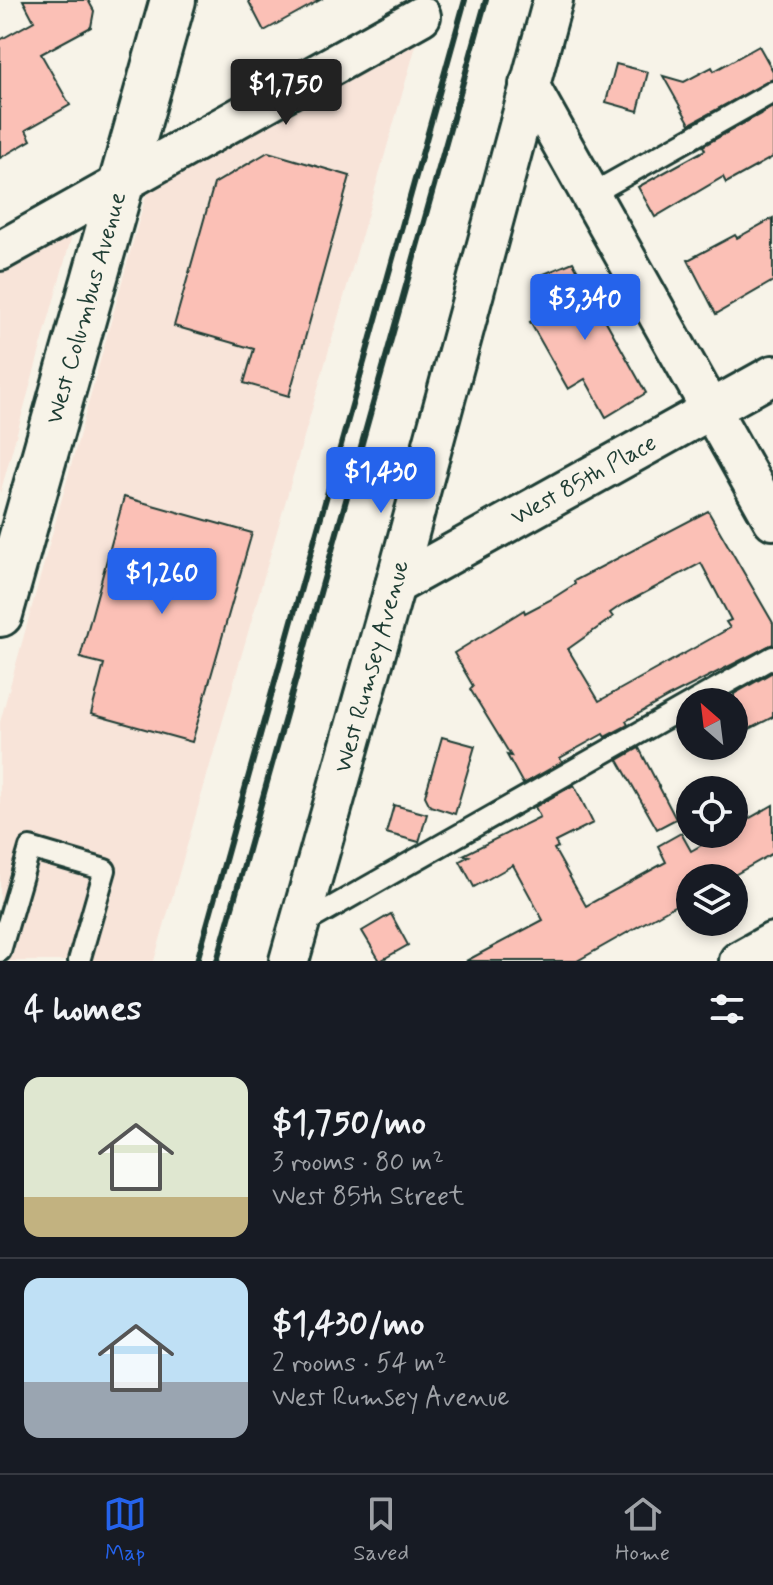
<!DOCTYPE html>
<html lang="en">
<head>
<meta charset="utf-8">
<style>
  :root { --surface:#171b24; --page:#242831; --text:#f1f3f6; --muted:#9ea1a6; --line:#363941; --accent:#2563eb }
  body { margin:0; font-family:Mynerve,sans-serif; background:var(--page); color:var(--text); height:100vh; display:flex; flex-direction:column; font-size:30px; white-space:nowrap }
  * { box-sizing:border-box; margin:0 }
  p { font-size:26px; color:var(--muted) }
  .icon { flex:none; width:44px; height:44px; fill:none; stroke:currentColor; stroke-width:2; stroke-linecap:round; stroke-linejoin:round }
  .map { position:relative; height:961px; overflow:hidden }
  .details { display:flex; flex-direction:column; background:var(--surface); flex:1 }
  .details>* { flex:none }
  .needle { width:52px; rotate:332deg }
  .controls { position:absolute; left:676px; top:688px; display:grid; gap:16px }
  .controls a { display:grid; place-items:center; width:72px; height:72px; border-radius:50%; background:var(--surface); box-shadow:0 4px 12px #0003; font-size:40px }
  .price { position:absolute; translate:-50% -68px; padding:0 18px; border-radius:8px; background:var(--accent); color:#fff; font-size:26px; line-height:52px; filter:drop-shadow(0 2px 4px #0008) }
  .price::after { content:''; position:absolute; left:50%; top:48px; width:24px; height:18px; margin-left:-12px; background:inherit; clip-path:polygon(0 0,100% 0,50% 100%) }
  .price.on { background:#222; color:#fff }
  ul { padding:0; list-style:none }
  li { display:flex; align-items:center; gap:24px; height:200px; padding:0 24px }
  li+li { border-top:2px solid var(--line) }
  li span { display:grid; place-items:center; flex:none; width:224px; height:160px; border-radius:16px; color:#555 }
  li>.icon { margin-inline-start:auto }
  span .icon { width:96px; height:96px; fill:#fffc; stroke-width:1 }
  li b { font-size:34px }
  h2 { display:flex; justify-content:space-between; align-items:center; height:96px; padding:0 24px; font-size:34px }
  .tab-bar { display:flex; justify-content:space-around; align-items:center; height:112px; border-top:2px solid var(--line); background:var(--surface); font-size:22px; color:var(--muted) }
  .tab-bar a { display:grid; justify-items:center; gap:4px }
  .tab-bar .on { color:var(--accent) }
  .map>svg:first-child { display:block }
</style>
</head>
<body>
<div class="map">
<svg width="773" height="961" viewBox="0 0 773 961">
  <rect width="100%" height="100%" fill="#f7f3e8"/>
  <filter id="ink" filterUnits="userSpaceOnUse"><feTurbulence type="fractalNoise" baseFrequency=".0125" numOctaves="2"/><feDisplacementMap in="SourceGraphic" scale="16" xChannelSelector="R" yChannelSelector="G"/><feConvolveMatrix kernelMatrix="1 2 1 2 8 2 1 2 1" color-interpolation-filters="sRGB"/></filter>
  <g filter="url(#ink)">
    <g fill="#f8e4d9">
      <polygon points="419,35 154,961 0,961 0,722 149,184"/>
      <polygon points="74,228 0,494 0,269"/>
    </g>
    <g fill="#fbc0b6" stroke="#1f3d34" stroke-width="2" fill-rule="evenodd">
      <polygon points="23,0 88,0 94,11 91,27 41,54 70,105 26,130 31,140 0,158 0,40 34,21"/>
      <polygon points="248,0 320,0 264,31"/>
      <polygon points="759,46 773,71 773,79 690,124 663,76 684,82 712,67 714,71"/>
      <polygon points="616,64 648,72 638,111 606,102"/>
      <polygon points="773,107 773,157 726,183 723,177 655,217 638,187 705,150 703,146"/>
      <polygon points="268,152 350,176 289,396 244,383 254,349 174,326 214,184"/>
      <polygon points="773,218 773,281 716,314 688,260 735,235 737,238"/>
      <polygon points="573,262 646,393 606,417 585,379 568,389 530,322 556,308 539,276"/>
      <polygon points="124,497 252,533 192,742 91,714 104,664 80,658"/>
      <path d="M 708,511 L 773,623 L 773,644 L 668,697 L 626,721 L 628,725 L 605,737 L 603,734 L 560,758 L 562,762 L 523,784 L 507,755 L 511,756 L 470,689 L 473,686 L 454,653 L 524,610 L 525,613 L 550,600 L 575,584 L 574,581 ZM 701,563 L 731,620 L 726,622 L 730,628 L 599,701 L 568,649 L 613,617 L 610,613 L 620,606 Z"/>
      <polygon points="773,672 773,717 734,737 734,694"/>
      <polygon points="442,737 475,746 455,814 430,806 425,796"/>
      <polygon points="639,748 676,819 657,829 618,760"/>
      <polygon points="574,785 593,823 555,842 558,847 554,849 586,906 666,862 658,846 681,833 691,851 721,834 734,834 734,827 773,805 773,853 729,878 690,878 690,897 577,961 466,961 543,920 513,865 474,887 460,861 469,856 463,855 540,817 535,807"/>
      <polygon points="394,805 427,814 419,842 386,833"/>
      <polygon points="391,914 408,945 380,961 362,931"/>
    </g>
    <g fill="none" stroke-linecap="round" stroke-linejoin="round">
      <defs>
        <g id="service">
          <polyline points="590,195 773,92"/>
          <polyline points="693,702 773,657"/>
          <polyline points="299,926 690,704"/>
          <polyline points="0,951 30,848 105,870 79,961"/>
        </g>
        <g id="minor">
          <polyline points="529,85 773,520"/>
          <polyline points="0,251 421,16"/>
          <path id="s1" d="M 395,585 L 773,375"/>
          <path id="s2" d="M 289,961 L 395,585 L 553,0"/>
          <polyline points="739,961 773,942"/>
        </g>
        <g id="secondary">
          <path id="s3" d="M 0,614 L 173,0"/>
        </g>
      </defs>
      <use href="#service" stroke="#1f3d34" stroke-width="26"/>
      <use href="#minor" stroke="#1f3d34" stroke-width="44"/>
      <use href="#secondary" stroke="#1f3d34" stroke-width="50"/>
      <use href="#service" stroke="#f7f3e8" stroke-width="20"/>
      <use href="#minor" stroke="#f7f3e8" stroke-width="38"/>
      <use href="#secondary" stroke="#f7f3e8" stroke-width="44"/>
      <g stroke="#1f3d34" stroke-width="6">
        <polyline points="197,961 465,0"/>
        <polyline points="217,961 486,0"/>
      </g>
    </g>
  </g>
  <g text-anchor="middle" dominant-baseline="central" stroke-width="8" stroke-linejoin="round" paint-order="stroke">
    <g font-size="24" fill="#1f3d34" stroke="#f7f3e8">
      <text stroke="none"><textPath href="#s3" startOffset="318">West Columbus Avenue</textPath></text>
      <text stroke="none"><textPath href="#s1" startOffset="216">West 85th Place</textPath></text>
      <text stroke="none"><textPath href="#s2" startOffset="306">West Rumsey Avenue</textPath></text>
    </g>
  </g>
</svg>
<div class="controls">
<a><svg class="needle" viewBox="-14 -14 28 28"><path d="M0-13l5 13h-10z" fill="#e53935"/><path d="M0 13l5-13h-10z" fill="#9ea1a6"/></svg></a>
<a><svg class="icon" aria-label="locate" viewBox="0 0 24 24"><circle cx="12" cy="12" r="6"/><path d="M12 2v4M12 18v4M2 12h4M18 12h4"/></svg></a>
<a><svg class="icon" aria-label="layers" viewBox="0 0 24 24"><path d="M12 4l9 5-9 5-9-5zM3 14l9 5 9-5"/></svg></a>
</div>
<b class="price on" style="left:286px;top:127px">$1,750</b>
<b class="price" style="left:585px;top:342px">$3,340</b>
<b class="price" style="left:381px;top:515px">$1,430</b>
<b class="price" style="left:162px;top:616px">$1,260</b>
</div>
<section class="details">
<h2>4 homes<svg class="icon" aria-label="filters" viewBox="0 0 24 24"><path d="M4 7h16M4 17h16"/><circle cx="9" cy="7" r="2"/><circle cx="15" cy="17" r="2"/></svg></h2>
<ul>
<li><span style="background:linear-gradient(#dfe7d0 75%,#c2b280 0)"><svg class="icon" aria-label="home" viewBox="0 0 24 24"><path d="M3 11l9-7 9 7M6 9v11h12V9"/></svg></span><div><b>$1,750/mo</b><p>3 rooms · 80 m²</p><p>West 85th Street</p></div></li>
<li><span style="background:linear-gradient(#bfe0f5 65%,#9aa5b1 0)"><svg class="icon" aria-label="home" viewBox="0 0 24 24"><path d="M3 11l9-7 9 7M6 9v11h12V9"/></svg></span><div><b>$1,430/mo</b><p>2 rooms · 54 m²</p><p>West Rumsey Avenue</p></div></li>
</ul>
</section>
<nav class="tab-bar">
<a class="on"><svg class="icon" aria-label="map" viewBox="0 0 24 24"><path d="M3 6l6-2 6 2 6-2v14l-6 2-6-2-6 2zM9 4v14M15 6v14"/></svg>Map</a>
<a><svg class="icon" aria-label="saved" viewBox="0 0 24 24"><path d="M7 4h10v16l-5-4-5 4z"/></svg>Saved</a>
<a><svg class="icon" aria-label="home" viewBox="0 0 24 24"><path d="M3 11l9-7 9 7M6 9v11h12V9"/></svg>Home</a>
</nav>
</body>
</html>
